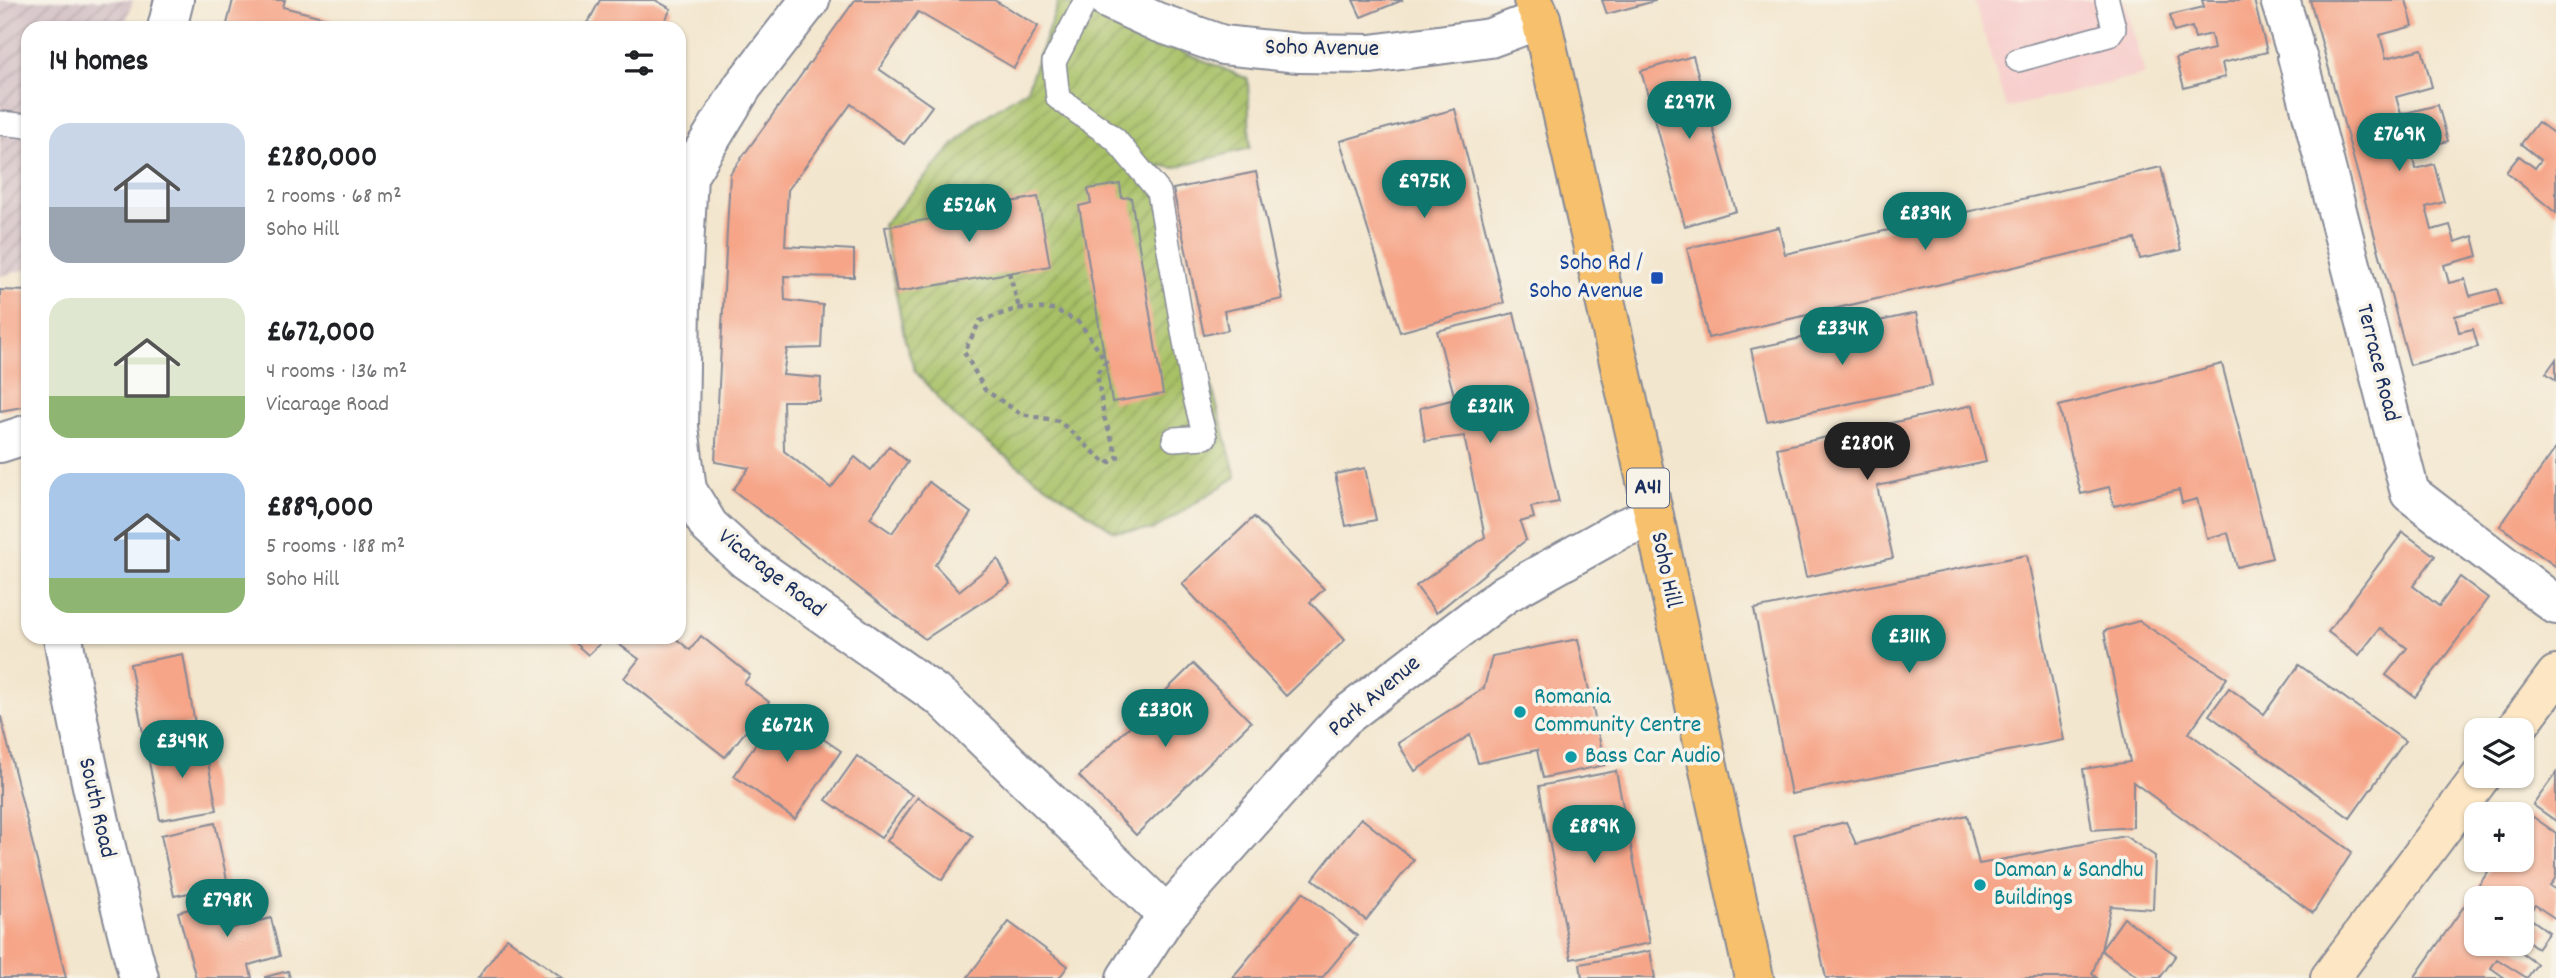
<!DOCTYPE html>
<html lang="en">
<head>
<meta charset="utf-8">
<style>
  :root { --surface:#fff; --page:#f6f6f6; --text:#202124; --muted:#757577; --accent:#0f766e }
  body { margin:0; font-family:Dekko,sans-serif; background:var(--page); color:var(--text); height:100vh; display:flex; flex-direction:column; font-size:26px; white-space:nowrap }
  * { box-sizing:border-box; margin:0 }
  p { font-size:23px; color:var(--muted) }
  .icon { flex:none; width:38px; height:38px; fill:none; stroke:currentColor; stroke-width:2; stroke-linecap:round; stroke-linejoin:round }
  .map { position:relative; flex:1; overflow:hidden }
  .side { position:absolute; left:21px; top:21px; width:665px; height:623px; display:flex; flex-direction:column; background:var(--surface); border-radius:21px; box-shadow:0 2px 5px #0004 }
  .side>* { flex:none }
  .controls { position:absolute; left:2464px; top:718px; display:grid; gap:14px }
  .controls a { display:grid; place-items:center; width:70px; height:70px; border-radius:14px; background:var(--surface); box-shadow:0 2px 5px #0004; font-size:35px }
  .price { position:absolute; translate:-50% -60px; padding:0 16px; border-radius:24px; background:var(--accent); color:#fff; font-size:23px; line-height:46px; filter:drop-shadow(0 2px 4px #0008) }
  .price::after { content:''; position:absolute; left:50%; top:42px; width:21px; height:16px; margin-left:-10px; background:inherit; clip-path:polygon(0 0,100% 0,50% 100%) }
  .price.current { background:#222; color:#fff }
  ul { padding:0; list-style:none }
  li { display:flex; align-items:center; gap:21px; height:175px; padding:0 28px }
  li span { display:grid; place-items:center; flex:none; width:196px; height:140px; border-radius:21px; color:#555 }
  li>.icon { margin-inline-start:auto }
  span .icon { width:84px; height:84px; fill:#fffc; stroke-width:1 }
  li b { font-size:30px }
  h2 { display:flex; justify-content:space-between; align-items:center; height:84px; padding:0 28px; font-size:30px }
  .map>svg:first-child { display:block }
</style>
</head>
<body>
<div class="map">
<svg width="2556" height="978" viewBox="0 0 2556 978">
  <defs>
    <pattern id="industrial-furrows" width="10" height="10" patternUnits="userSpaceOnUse" patternTransform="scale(1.75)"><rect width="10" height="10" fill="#d2bec4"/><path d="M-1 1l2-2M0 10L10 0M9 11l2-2" fill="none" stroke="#aa9ba2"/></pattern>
    <pattern id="garden-furrows" width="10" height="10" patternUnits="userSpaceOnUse" patternTransform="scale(1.75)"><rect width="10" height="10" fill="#a8c166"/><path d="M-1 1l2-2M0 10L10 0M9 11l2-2" fill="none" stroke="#889d57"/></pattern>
  </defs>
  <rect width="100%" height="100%" fill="#f7f3e8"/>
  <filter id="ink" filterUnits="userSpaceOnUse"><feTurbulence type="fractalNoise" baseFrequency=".0143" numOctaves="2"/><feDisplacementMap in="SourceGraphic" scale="14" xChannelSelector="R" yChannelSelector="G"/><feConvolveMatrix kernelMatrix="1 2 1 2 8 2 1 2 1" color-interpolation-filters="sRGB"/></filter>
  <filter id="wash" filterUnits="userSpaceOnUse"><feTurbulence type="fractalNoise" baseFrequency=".00686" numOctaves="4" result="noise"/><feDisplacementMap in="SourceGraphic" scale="28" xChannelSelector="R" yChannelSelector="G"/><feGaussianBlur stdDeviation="1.57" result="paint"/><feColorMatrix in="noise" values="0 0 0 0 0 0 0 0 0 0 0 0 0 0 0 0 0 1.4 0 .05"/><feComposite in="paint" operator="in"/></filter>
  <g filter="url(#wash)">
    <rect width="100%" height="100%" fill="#f3e6ce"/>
    <polygon fill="#f7d0ce" points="1974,0 2124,0 2145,75 2006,108"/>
    <polygon fill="url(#industrial-furrows)" points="0,0 133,0 124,28 28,28 28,269 0,276"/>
    <polygon fill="url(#garden-furrows)" stroke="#627862" stroke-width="2" points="1059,0 1248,79 1250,148 1173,168 1160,165 1202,350 1236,477 1153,530 1114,531 1029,474 955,417 915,371 905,341 883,225 948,151 977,122 1027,89"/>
    <g id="blocks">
      <g fill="#f6a588">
        <polygon points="233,0 285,0 283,7 350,24 349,28 226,28"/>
        <polygon points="600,0 655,0 671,9 661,28 585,28"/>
        <polygon points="855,0 994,0 1038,26 1014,68 918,12 879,69 932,106 904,144 851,104 788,190 785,246 854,250 854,277 784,276 785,300 823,305 821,348 787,349 783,375 821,378 820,401 783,401 784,451 831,488 855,457 871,470 889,446 908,462 870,518 892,533 929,482 971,513 935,565 959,591 998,559 1010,584 925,639 733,490 749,468 715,462 730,174"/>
        <polygon points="1353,0 1403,0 1361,17"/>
        <polygon points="1602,0 1655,0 1655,1 1607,14"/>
        <polygon points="2202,0 2254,0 2267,52 2222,63 2225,77 2184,88 2176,58 2214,49 2211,34 2195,38 2192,27 2174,32 2170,15 2204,7"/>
        <polygon points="2310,0 2406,0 2413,26 2380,35 2386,58 2422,49 2432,87 2396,97 2401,114 2438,105 2448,141 2411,151 2416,169 2434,164 2444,202 2426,207 2432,230 2450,225 2455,242 2473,236 2478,256 2444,265 2449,283 2465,279 2470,296 2497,289 2501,304 2455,316 2459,332 2473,329 2478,347 2410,365"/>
        <polygon points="1693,56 1736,211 1685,226 1641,71"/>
        <polygon points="1455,109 1504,303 1400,332 1340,141"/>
        <polygon points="2538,122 2556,135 2556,213 2506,172 2519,156 2535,168 2541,160 2521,144"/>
        <polygon points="2161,167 2181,250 2140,259 2135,239 1708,338 1687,248 1779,227 1785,254"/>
        <polygon points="1256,172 1283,299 1224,311 1228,330 1204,335 1173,189"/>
        <polygon points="1120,184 1122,198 1131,197 1163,394 1112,402 1079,206 1091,203 1088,189"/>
        <polygon points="993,196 1000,201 1009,199 1010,202 1038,197 1050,266 897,292 885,227 965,213 965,207 973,206 980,197"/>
        <polygon points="0,290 28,291 28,406 0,411"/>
        <polygon points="1514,313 1559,502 1531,507 1534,518 1520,522 1526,540 1436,613 1416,586 1485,537 1464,436 1425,441 1420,408 1455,399 1437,331"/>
        <polygon points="1916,313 1932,386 1767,421 1751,349"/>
        <polygon points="2556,359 2556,380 2546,373"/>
        <polygon points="2222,364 2272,558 2237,567 2228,533 2207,538 2197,499 2182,503 2179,490 2114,506 2109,487 2081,494 2059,406"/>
        <polygon points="1973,405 1986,462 1877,486 1893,558 1806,577 1777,448"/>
        <polygon points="2556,448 2556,565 2555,566 2500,526"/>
        <polygon points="1365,468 1376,520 1346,526 1335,474"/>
        <polygon points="1254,517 1324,589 1310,602 1345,640 1286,696 1182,584"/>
        <polygon points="2403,532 2435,556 2413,586 2439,606 2460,577 2488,598 2415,697 2386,675 2407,648 2380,628 2359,655 2328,632"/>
        <polygon points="2027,555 2064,740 1791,794 1754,609"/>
        <polygon points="2139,621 2227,678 2189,733 2352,852 2313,913 2133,782 2133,827 2092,830 2083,769 2130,762 2104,631"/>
        <polygon points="701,636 750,675 744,683 769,702 725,757 624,678 639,659 609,637 674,637 690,650"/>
        <polygon points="568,637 607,637 588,655"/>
        <polygon points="1578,639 1605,765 1543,778 1537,750 1478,763 1470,735 1415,771 1398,743 1484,688 1492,656"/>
        <polygon points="183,654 195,724 143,733 130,664"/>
        <polygon points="1193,664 1251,722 1136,835 1079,776"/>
        <polygon points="2299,665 2405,741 2350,818 2209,715 2229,688 2264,714"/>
        <polygon points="779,709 841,751 795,819 734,776"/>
        <polygon points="0,717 1,717 66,978 0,978"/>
        <polygon points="204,741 217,810 160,820 147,751"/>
        <polygon points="857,756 912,795 881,838 826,800"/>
        <polygon points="1616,771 1650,943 1571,959 1539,786"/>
        <polygon points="2556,773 2556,821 2533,805"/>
        <polygon points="918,797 973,836 942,880 887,841"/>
        <polygon points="2529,814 2556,833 2556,877 2550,886 2556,890 2556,919 2535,905 2527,916 2549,932 2537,948 2522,936 2522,898 2476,898 2476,943 2507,943 2537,964 2527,978 2497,959 2491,968 2505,978 2414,978 2497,859 2522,859 2522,824"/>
        <polygon points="1967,815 1979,864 2125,836 2155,856 2153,909 2111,906 2101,950 2092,974 2097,978 1826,978 1794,834 1846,822 1856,844"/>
        <polygon points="1361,818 1414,860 1366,920 1313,879"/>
        <polygon points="215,823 228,885 174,896 161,835"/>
        <polygon points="259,891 263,904 224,912 229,929 271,918 280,956 249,965 252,978 196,978 178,912"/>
        <polygon points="1303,892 1357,936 1322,978 1232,978"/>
        <polygon points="2124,918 2176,955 2160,978 2139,978 2101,950"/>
        <polygon points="1009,922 1068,966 1059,978 967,978"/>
        <polygon points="507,938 563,978 478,978"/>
        <polygon points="1650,951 1655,978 1582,978 1580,964"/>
        <polygon points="288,971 290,978 265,978 265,977"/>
      </g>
    </g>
  </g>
  <g filter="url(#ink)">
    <use href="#blocks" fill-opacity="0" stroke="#878a96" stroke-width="2"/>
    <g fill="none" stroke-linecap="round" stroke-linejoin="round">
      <defs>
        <g id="lane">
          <polyline points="1086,0 1054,62 1058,98 1115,139 1159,192 1194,394 1205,437 1174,439"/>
          <polyline points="2018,60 2109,35 2114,28 2107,0"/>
          <polyline points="0,123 28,126"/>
        </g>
        <g id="street">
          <polyline points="810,0 743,86 688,176 681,303 679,427 687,490 709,526 746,560 943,699 1167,915"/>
          <polyline points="1109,0 1157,22 1223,45 1299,53 1371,54 1490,38 1541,19"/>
          <polyline points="2280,0 2293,42"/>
          <polyline points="167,28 174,0"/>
          <polyline points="2297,56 2410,493 2556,605"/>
          <polyline points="0,443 28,434"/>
          <path d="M 63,637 C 82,752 109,865 139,978"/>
          <polyline points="1126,978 1167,915 1343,718 1505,594 1621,529 1654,516"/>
        </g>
        <g id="secondary">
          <polyline points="2515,730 2556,675"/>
          <polyline points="2330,978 2482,775"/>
        </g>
        <polyline id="highway" points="1533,0 1541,19 1654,516 1754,978"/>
      </defs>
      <use href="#lane" stroke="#878a96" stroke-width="26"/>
      <use href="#street" stroke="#878a96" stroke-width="42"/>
      <use href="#secondary" stroke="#878a96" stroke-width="42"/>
      <use href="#highway" stroke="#878a96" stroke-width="42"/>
      <g stroke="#878a96" stroke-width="4.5" stroke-dasharray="5 5" stroke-linecap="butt">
        <polyline points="1009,272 1019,308"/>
        <polygon points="1019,308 1054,309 1080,323 1106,361 1097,373 1104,417 1118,457 1107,464 1059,421 1021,414 985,390 964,352 980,321"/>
      </g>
      <use href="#lane" stroke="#fff" stroke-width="23"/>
      <use href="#street" stroke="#fff" stroke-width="38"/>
      <use href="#secondary" stroke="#fce6c4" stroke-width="38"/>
      <use href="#highway" stroke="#f7c06c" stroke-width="38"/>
    </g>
  </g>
  <rect fill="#1a4fb4" stroke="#f7f3e8" stroke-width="2.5" x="1650" y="271" width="14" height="14" rx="3.5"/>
  <g fill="#0f9aa8" stroke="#f7f3e8" stroke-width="2.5">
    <circle cx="1520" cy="712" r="7"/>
    <circle cx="1571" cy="757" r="7"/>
    <circle cx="1980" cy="885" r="7"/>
  </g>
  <g text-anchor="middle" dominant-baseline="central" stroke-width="7" stroke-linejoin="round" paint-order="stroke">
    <rect fill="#f7f3e8" stroke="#5d6a87" stroke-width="2" x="1627" y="468.5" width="42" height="39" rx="5"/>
    <g font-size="23" font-weight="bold" fill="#1b2f5e">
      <text x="1648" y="488">A41</text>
    </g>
    <g font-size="24" fill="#1b2f5e" stroke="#f7f3e8">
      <text transform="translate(1322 49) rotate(1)">Soho Avenue</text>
      <text transform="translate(2377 363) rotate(76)">Terrace Road</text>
      <text transform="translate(1665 570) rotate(78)">Soho Hill</text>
      <text transform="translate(771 574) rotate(38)">Vicarage Road</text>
      <text transform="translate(1375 697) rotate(-40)">Park Avenue</text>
      <text transform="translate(96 808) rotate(77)">South Road</text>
    </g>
    <g font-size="24" fill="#164399" stroke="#f7f3e8" text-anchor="end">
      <text x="1643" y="264">Soho Rd /<tspan x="1643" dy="28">Soho Avenue</tspan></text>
    </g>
    <g font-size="24" fill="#0d838f" stroke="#f7f3e8" text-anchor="start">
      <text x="1534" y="698">Romania<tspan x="1534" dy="28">Community Centre</tspan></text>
      <text x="1585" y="757">Bass Car Audio</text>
      <text x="1994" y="871">Daman &amp; Sandhu<tspan x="1994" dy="28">Buildings</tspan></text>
    </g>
  </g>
</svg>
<div class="controls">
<a><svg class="icon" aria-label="layers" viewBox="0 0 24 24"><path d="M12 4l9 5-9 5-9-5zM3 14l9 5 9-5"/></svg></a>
<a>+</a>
<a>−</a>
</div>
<b class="price" style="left:1689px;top:141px">£297K</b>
<b class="price" style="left:2399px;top:173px">£769K</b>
<b class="price" style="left:1424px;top:220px">£975K</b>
<b class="price" style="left:969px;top:244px">£526K</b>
<b class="price" style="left:1925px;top:252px">£839K</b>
<b class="price" style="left:1842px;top:367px">£334K</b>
<b class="price" style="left:1490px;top:445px">£321K</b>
<b class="price current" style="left:1867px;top:482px">£280K</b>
<b class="price" style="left:1909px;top:675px">£311K</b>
<b class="price" style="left:1165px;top:749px">£330K</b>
<b class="price" style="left:787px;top:764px">£672K</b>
<b class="price" style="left:182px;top:780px">£349K</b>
<b class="price" style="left:1594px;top:865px">£889K</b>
<b class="price" style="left:227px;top:939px">£798K</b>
<section class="side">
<h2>14 homes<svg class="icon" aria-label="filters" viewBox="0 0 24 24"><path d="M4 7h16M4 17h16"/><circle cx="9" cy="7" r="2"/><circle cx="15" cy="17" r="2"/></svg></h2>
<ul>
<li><span style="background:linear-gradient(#c9d6e8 60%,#9aa5b1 0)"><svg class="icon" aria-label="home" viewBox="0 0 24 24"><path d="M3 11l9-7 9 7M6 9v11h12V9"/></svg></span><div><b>£280,000</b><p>2 rooms · 68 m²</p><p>Soho Hill</p></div></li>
<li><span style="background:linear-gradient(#dfe7d0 70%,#8fb573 0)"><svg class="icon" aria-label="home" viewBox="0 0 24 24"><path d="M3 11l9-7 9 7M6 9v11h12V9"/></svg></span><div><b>£672,000</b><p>4 rooms · 136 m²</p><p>Vicarage Road</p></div></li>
<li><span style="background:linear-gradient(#a9c7e8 75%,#8fb573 0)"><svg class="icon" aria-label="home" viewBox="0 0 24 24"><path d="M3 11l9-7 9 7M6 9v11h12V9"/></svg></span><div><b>£889,000</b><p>5 rooms · 188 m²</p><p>Soho Hill</p></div></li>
</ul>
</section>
</div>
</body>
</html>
